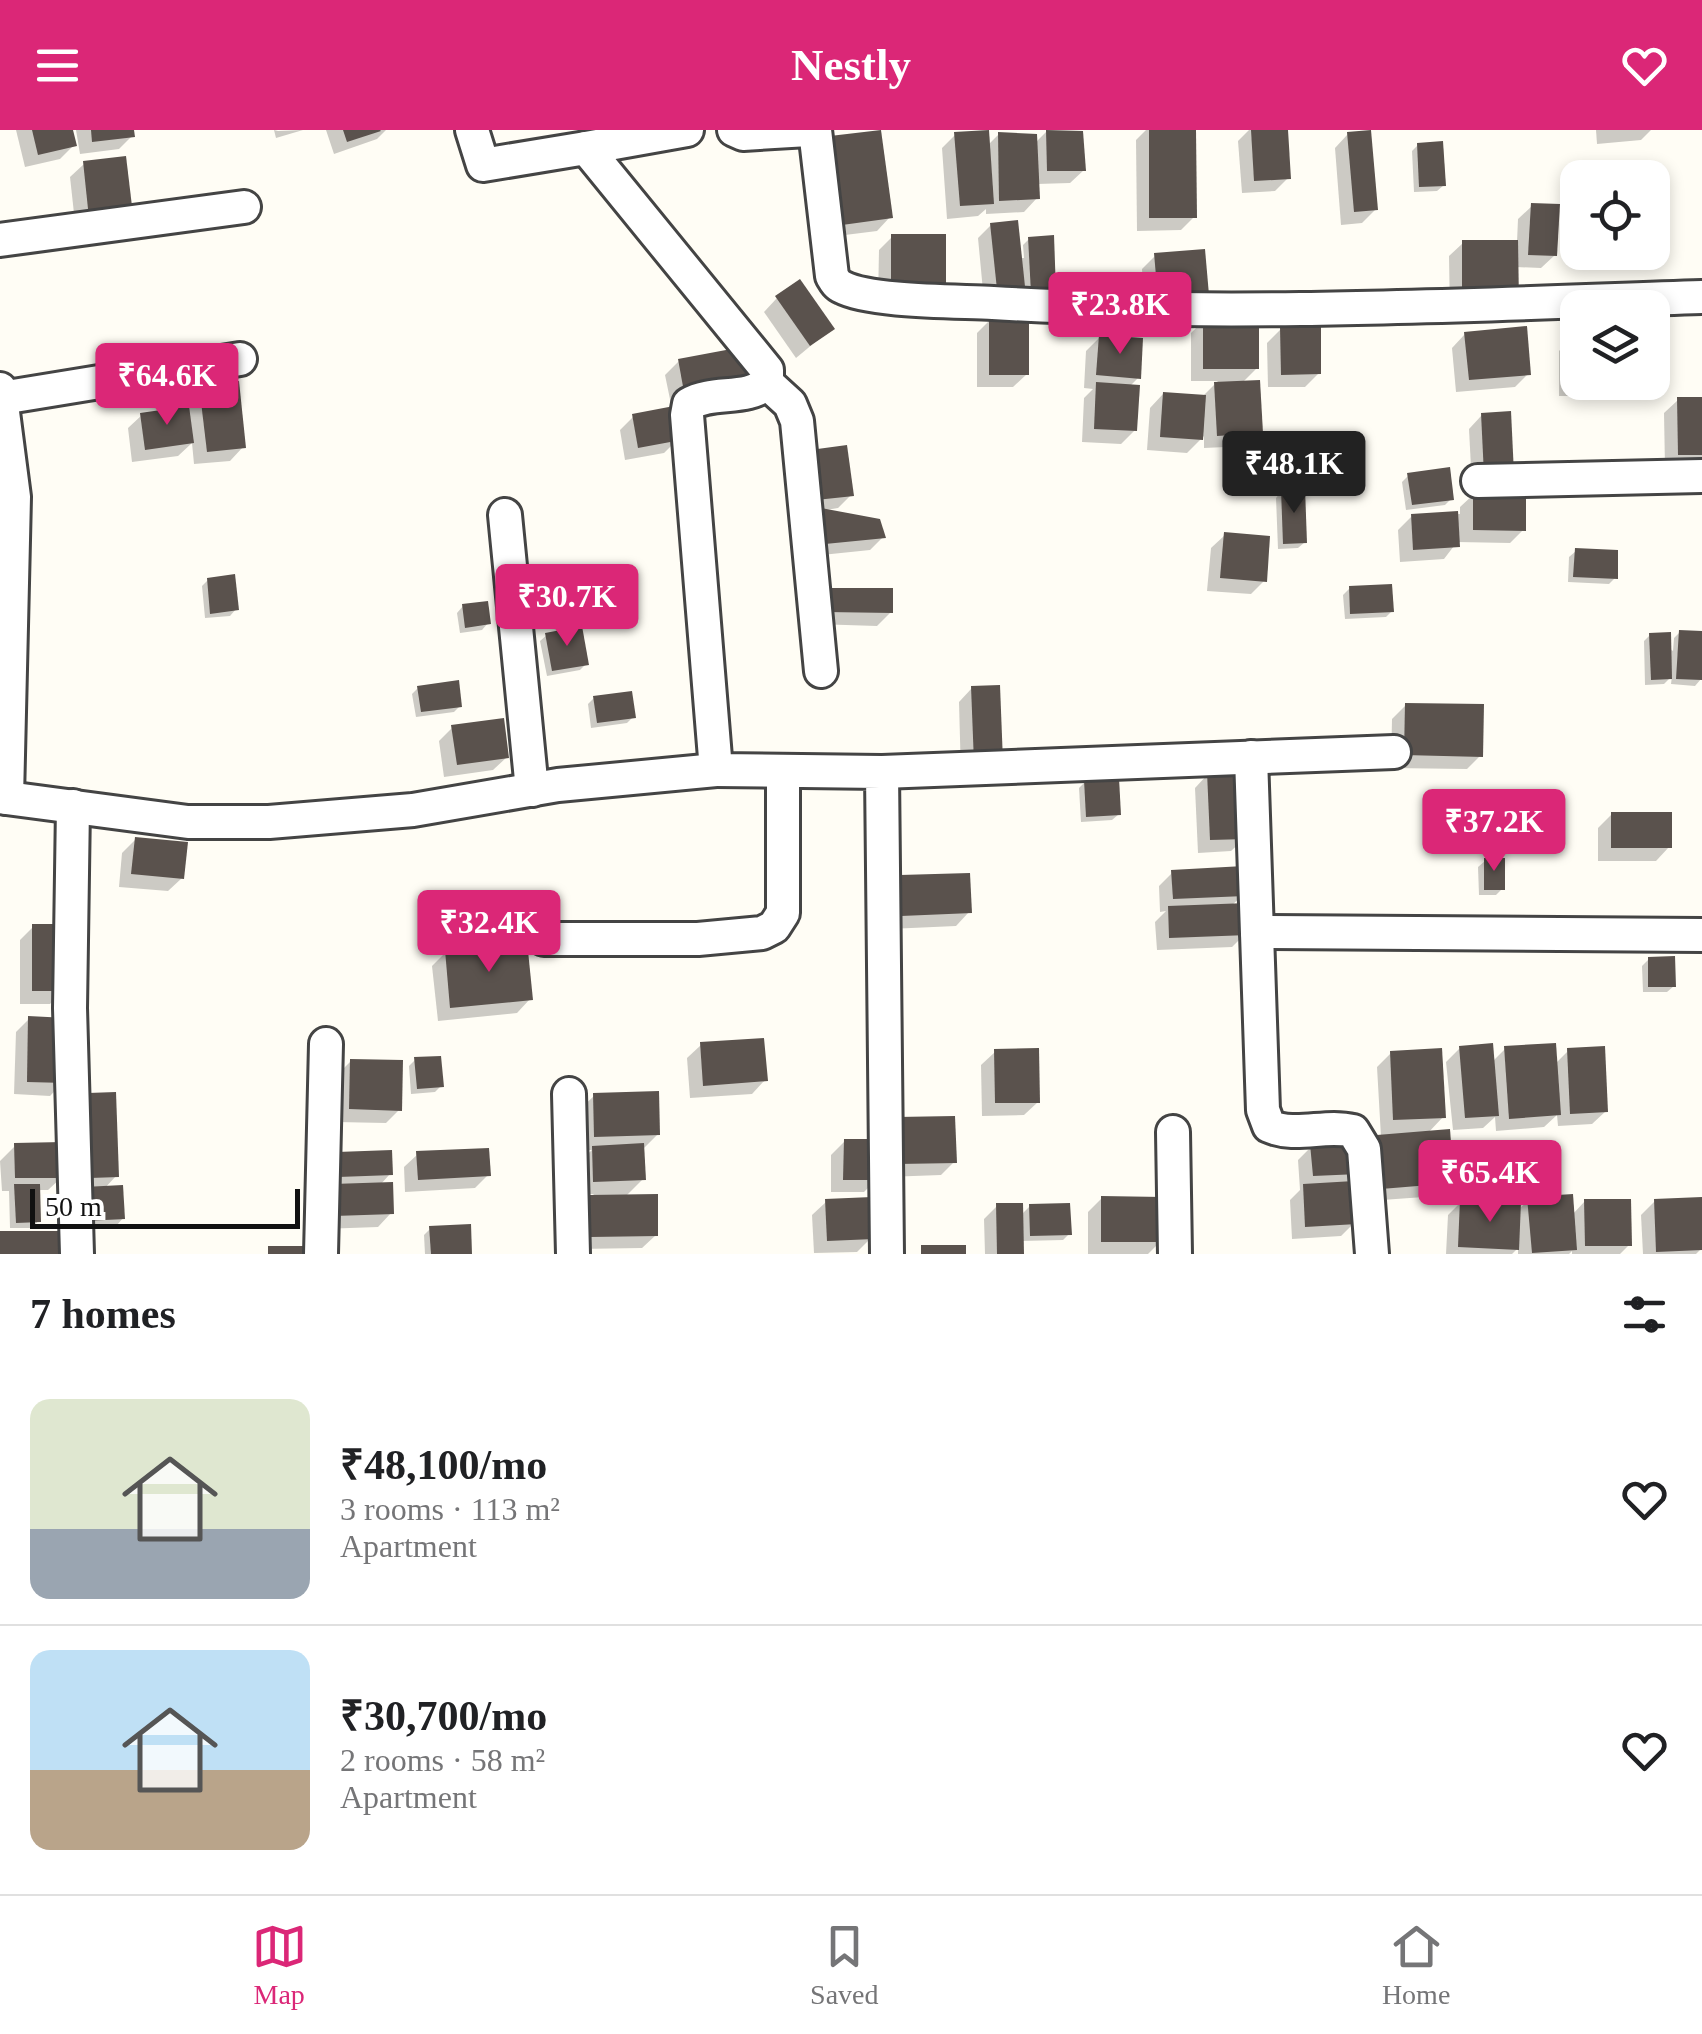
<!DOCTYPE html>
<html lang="en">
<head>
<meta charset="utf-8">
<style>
  :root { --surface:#fff; --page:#f2f2f2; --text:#202124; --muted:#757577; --line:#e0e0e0; --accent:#db2777 }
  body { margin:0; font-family:"Times New Roman",serif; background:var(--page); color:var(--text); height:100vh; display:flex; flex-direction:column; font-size:38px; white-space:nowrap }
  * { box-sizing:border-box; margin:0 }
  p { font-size:32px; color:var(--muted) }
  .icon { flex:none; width:55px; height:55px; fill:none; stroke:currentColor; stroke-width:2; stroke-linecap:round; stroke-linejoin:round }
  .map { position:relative; height:1124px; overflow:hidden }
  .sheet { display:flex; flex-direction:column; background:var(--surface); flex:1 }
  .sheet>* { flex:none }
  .fabs { position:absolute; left:1560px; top:30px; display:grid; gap:20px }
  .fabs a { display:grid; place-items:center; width:110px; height:110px; border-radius:20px; background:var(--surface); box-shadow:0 5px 15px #0003; font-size:50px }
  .scale { position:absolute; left:30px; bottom:25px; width:270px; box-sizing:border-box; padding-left:10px; border:5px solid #111; border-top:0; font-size:28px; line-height:35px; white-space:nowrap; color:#111; -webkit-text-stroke:8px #fff; paint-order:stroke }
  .price { position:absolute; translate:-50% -85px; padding:0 22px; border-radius:10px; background:var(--accent); color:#fff; font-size:32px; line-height:65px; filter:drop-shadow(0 2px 5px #0008) }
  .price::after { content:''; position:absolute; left:50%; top:60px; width:30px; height:22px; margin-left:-15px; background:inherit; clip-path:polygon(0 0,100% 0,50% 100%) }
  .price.active { background:#222; color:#fff }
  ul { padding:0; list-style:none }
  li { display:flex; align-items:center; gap:30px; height:250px; padding:0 30px }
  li+li { border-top:2px solid var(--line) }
  li span { display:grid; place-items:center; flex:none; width:280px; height:200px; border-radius:20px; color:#555 }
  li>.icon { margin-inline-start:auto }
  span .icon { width:120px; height:120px; fill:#fffc; stroke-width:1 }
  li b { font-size:42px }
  h2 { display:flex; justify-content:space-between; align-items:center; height:120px; padding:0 30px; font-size:42px }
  header { display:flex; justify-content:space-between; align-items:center; height:130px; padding:0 30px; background:var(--accent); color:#fff; font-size:45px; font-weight:600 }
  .dock { display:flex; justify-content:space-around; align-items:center; height:140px; border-top:2px solid var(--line); background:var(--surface); font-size:28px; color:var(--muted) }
  .dock a { display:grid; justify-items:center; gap:5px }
  .dock .active { color:var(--accent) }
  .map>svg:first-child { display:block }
</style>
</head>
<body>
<header><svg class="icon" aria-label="menu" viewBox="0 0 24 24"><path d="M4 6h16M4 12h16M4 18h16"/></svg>Nestly<svg class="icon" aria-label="heart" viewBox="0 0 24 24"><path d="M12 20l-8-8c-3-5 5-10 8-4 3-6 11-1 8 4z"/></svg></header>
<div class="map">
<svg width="1702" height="1124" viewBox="0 0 1702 1124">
  <rect width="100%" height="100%" fill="#fffdf5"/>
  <g fill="#0003">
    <polygon points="16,0 70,0 74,15 60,29 25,37"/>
    <polygon points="76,0 132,0 132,6 119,19 80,24"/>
    <polygon points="274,0 278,1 303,0 276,8"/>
    <polygon points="326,0 386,0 377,9 334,24"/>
    <polygon points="1146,0 1193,0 1194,87 1181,100 1137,101 1136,10"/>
    <polygon points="1249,0 1285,0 1288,48 1275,61 1242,63 1238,11"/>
    <polygon points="1596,0 1651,0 1641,10 1597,14"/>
    <polygon points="1046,2 1084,40 1070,53 1037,54 1037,68 1024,82 986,84 986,79 978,86 947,89 942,18 955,5 987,16 999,4 1035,13"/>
    <polygon points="1348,4 1376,79 1362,93 1341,95 1335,18"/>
    <polygon points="1418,15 1444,55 1437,61 1414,62 1412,21"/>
    <polygon points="817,22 890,87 877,101 829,107"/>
    <polygon points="84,34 131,92 77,111 70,47"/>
    <polygon points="1532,76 1555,125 1541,138 1516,137 1450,186 1449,126 1463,113 1517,112 1518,89"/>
    <polygon points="991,95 1019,128 1024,128 1023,115 1029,109 1054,161 985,182 978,108"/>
    <polygon points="892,107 943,107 878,170 879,120"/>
    <polygon points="1203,122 1145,181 1142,139 1155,126"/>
    <polygon points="1612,122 1654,122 1641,135 1612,134"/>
    <polygon points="777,168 831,199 796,228 764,182"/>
    <polygon points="990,190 1027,244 1013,257 977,257 977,203"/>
    <polygon points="1204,190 1257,238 1241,254 1261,302 1247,316 1204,318 1204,306 1187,323 1147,320 1150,278 1163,264 1202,267 1218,251 1191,251 1191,203"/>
    <polygon points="1281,199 1319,243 1305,257 1268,257 1267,213"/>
    <polygon points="1465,204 1528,244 1515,257 1456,262 1452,218"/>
    <polygon points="1100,207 1138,248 1129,257 1135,300 1121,314 1082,312 1084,268 1093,259 1084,258 1086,221"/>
    <polygon points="1572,207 1578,252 1604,252 1590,266 1559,266 1559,221"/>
    <polygon points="679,231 731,263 671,274 678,309 664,323 625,330 620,300 633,287 672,279 665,245"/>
    <polygon points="200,257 243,317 230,331 194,334 192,313 178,326 132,332 128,298 142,285 188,278 187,270"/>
    <polygon points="1678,270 1702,270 1702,338 1665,338 1664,283"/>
    <polygon points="1482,285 1512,343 1472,357 1469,299"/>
    <polygon points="797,336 851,365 838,378 826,380 883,407 870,420 812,426"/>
    <polygon points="1408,346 1451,369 1445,375 1406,380 1402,352"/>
    <polygon points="1282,361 1305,412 1298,418 1278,419 1276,368"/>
    <polygon points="1474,364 1523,400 1510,413 1457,412 1444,429 1400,432 1398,400 1412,386 1460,384 1460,377"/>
    <polygon points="1225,405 1264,451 1251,464 1207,461 1211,418"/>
    <polygon points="1576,421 1615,448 1609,454 1568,452 1569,427"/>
    <polygon points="208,450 236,479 230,486 205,488 202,456"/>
    <polygon points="1350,458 1392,481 1386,487 1345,489 1343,465"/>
    <polygon points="827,460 891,482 877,496 814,494"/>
    <polygon points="463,476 488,493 482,500 460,503 457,483"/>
    <polygon points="1680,502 1702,503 1701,549 1695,556 1671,554 1672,546 1664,554 1645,555 1644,511 1650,505 1673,521 1674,508"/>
    <polygon points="547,505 586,534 580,540 547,546 540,511"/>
    <polygon points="418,558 460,576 454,582 416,587 412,564"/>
    <polygon points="972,558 987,645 961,646 959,572"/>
    <polygon points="594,568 633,587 627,593 591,598 588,574"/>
    <polygon points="1406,575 1480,626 1467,639 1391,638 1392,589"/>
    <polygon points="452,598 507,627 493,640 444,647 439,611"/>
    <polygon points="1208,644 1245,708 1231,721 1198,723 1195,658"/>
    <polygon points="1085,652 1119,684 1112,690 1081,692 1079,658"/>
    <polygon points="1612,684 1669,717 1656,731 1598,731 1598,698"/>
    <polygon points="135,710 182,748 168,761 119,757 122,723"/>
    <polygon points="1485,731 1502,759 1496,765 1479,765 1478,737"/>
    <polygon points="1172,743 1243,765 1231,776 1245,804 1232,817 1157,820 1155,792 1166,781 1160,782 1159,756"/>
    <polygon points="901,748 969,782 956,796 889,799 887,761"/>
    <polygon points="33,797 64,860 50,874 20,874 20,810"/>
    <polygon points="446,822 530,869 517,883 438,891 432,836"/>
    <polygon points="1649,829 1674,856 1667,862 1643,862 1642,836"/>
    <polygon points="29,889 63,952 50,966 14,964 16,902"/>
    <polygon points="701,915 765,950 752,964 690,968 687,928"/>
    <polygon points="1460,918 1492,932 1505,919 1555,934 1568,921 1606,981 1592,994 1558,996 1557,985 1544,997 1496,1001 1495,987 1483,998 1453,1000 1446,932"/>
    <polygon points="995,922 1038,972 1024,985 982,986 981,935"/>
    <polygon points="1391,923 1443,987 1427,1004 1452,1052 1438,1066 1368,1071 1364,1021 1381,1007 1377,937"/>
    <polygon points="415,930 441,956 435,962 411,964 409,936"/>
    <polygon points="351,931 399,980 386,993 336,992 337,945"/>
    <polygon points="594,966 658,1004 644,1018 643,1049 625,1067 656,1105 642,1118 578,1119 577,1081 594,1064 581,1064 579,1032 592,1020 582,1020 580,979"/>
    <polygon points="76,979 116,1046 104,1059 123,1088 117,1095 80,1096"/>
    <polygon points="898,989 954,1032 941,1045 886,1047"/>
    <polygon points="845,1011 877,1049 864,1062 831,1062 831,1025"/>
    <polygon points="15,1016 62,1047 48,1060 38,1060 38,1091 32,1098 10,1098 9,1061 2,1061 0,1031"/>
    <polygon points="1312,1016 1356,1043 1345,1054 1354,1093 1341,1106 1292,1109 1290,1070 1300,1060 1298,1030"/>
    <polygon points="418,1024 488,1045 475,1058 405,1062 404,1037"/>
    <polygon points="332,1031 390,1044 380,1055 391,1083 378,1097 322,1099"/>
    <polygon points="1102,1068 1161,1111 1148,1124 1088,1124 1088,1082"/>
    <polygon points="1529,1070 1572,1085 1585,1071 1629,1115 1620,1124 1572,1124 1572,1121 1569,1124 1518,1124 1518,1118 1512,1124 1446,1124 1448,1085 1461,1072 1518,1080"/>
    <polygon points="1655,1071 1701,1119 1696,1124 1643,1124 1641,1085"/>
    <polygon points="826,1072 871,1108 857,1122 814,1123 812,1085"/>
    <polygon points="997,1076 1021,1085 1030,1076 1069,1104 1063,1110 1021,1111 1022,1124 985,1124 984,1089"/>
    <polygon points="431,1098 469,1124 425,1124 424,1105"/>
  </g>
  <g fill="#5a524d">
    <polygon points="32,0 73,0 77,16 38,25"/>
    <polygon points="91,0 134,0 135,7 92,12"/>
    <polygon points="343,0 380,0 381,1 347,12"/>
    <polygon points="881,0 893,88 842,95 830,6"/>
    <polygon points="989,0 994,74 960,76 954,2"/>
    <polygon points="1046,0 1083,1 1086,41 1047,41"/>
    <polygon points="1149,0 1196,0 1197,88 1149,88"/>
    <polygon points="1251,0 1288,0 1291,49 1254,51"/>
    <polygon points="1371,0 1378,80 1354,82 1347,2"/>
    <polygon points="998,2 1037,4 1040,69 999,71"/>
    <polygon points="1443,11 1446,56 1419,57 1417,13"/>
    <polygon points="126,26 134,93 90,98 83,31"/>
    <polygon points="1652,71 1659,71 1657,123 1652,123"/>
    <polygon points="1531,73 1560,74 1557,126 1528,125"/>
    <polygon points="1018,90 1026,166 998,169 990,93"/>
    <rect x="891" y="104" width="55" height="54"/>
    <polygon points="1054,105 1056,162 1031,163 1028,107"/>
    <polygon points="1462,110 1518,110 1519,172 1462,173"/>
    <polygon points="1205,119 1209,165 1158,169 1154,123"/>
    <polygon points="800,149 835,199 810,216 775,166"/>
    <rect x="989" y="187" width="40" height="58"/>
    <rect x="1203" y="187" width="56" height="52"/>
    <polygon points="1321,196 1321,244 1281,245 1280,197"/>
    <polygon points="1527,196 1531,245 1469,250 1464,202"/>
    <polygon points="1099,205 1143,208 1141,249 1096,245"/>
    <rect x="1571" y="205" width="7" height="49"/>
    <polygon points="742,217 748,250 684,262 678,229"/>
    <polygon points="1260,250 1263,303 1217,306 1214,252"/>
    <polygon points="239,251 246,318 207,322 199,255"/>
    <polygon points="1096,252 1140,255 1137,301 1094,299"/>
    <polygon points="1163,262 1206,265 1203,310 1160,307"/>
    <polygon points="1677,267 1702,267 1702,325 1678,325"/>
    <polygon points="189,276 194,313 145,320 140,283"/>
    <polygon points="674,276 681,310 638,318 632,284"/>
    <polygon points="1511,281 1514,344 1484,345 1481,283"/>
    <polygon points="847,315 854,366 816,370 810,320"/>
    <polygon points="1450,337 1454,370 1412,375 1407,343"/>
    <polygon points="1305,358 1307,413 1283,414 1281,359"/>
    <polygon points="1473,361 1526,362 1526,401 1473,400"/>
    <polygon points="821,378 880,389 886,408 825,414"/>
    <polygon points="1458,381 1460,417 1413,420 1411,384"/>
    <polygon points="1224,402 1270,406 1267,452 1220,448"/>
    <polygon points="1575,418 1618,420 1618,449 1573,447"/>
    <polygon points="235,444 239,480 210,484 207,448"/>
    <polygon points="1392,454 1394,482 1350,484 1349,456"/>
    <polygon points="826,458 893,458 893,483 826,482"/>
    <polygon points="488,471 491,494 465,498 462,474"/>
    <polygon points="582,496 589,535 552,541 545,503"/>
    <polygon points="1679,500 1702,501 1702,550 1676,549"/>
    <polygon points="1671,502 1672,549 1651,550 1649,503"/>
    <polygon points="459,550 462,577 421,582 417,556"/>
    <polygon points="1000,555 1003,632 974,633 971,556"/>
    <polygon points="632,561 636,588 597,593 593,566"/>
    <polygon points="1405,573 1484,574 1483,627 1404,625"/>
    <polygon points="504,588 509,628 457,635 451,595"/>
    <polygon points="1244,640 1247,709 1210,710 1207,642"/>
    <polygon points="1119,648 1121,685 1086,687 1084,650"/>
    <rect x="1611" y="682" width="61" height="36"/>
    <polygon points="135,707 188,712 184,749 131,744"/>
    <rect x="1484" y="728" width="21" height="32"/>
    <polygon points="1244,736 1245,766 1173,769 1171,740"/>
    <polygon points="970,743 972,783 901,786 900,745"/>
    <polygon points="1247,773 1248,805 1169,808 1168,776"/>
    <rect x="32" y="794" width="34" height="67"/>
    <polygon points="527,811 533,870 450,878 445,820"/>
    <polygon points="1675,826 1676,857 1648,857 1648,827"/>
    <polygon points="28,886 67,888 66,953 27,952"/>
    <polygon points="764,908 768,951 703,956 700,912"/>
    <polygon points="1493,913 1499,986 1465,988 1459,916"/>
    <polygon points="1556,913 1561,985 1509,989 1504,916"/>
    <polygon points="1605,916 1608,982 1570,984 1567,918"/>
    <polygon points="1039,918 1040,973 995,973 994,919"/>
    <polygon points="1442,918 1446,988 1393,990 1390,921"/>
    <polygon points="441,926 444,957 417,959 414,927"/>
    <polygon points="350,929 403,930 402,981 349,979"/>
    <polygon points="659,961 660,1005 594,1007 593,963"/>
    <polygon points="116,962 119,1047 90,1048 88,963"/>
    <polygon points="955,986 957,1033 898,1034 897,987"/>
    <polygon points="1450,999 1454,1053 1381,1059 1377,1005"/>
    <polygon points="844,1009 880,1009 880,1050 843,1050"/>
    <polygon points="1357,1011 1359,1044 1313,1046 1310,1014"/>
    <polygon points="63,1012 64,1048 15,1048 14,1013"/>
    <polygon points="644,1013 646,1050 593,1052 592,1016"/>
    <polygon points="489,1018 491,1046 418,1050 416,1021"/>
    <polygon points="392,1020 393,1045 338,1047 337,1022"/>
    <polygon points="1354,1051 1357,1094 1305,1097 1303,1054"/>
    <polygon points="393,1052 394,1084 334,1086 333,1054"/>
    <polygon points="14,1054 40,1054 41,1092 16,1093"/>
    <polygon points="123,1055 125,1089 85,1091 84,1057"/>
    <polygon points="658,1064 658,1106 590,1107 589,1065"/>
    <polygon points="1573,1064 1577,1120 1532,1123 1527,1067"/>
    <polygon points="1101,1066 1163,1067 1163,1112 1101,1112"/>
    <polygon points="872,1067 874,1109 827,1111 825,1069"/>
    <polygon points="1702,1067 1702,1120 1656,1122 1654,1069"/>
    <polygon points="1460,1069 1521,1072 1519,1120 1458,1117"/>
    <polygon points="1584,1069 1631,1069 1632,1116 1585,1116"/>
    <polygon points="996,1073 1023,1073 1024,1124 997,1124"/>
    <polygon points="1070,1073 1072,1105 1030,1106 1029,1074"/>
    <polygon points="471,1094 472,1124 431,1124 429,1096"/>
    <polygon points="0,1101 65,1101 66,1124 0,1124"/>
    <rect x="921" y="1115" width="45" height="9"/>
    <rect x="268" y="1116" width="44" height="8"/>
  </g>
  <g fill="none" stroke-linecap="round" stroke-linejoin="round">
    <defs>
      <g id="street">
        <polyline points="472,0 483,35 586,18"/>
        <path d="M 687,0 L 586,18 L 767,240 L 767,253 C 747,271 713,260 689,274 L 687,285 L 716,640 L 882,642 L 887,1124"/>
        <polyline points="734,0 743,4 808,0"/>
        <path d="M 815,0 L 832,146 C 835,151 837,155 842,157 C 870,172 958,171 993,173 C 1229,187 1466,175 1702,167"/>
        <polyline points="0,110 244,77"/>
        <polyline points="767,253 790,274 797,291 821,541"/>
        <polyline points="0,259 14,367 7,668"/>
        <polyline points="2,268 240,229"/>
        <polyline points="1478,351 1702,346"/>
        <polyline points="505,385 532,660"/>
        <path d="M 1251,627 L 1263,980 L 1269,996 C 1296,1008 1325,994 1353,1001 L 1364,1019 L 1372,1124"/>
        <polyline points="882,642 1394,622"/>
        <polyline points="0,667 188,692 269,692 413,680 558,655 716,640"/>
        <polyline points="73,676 70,878 77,1124"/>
        <polyline points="1257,802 1702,805"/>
        <polyline points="544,809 698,809 762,803 774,797 783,783 783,641"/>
        <polyline points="569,964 573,1124"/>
        <polyline points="1173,1002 1175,1124"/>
        <polyline points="321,1124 326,914"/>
      </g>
    </defs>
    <use href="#street" stroke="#444" stroke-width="38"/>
    <use href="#street" stroke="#fff" stroke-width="32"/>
  </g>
</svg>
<div class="fabs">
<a><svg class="icon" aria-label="locate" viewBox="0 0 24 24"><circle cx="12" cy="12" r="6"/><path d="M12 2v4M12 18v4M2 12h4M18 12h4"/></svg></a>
<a><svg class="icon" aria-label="layers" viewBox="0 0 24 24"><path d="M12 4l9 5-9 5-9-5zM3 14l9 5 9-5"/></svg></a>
</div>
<div class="scale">50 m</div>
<b class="price" style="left:1120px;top:227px">₹23.8K</b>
<b class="price" style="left:167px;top:298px">₹64.6K</b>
<b class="price active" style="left:1294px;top:386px">₹48.1K</b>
<b class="price" style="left:567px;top:519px">₹30.7K</b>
<b class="price" style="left:1494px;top:744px">₹37.2K</b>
<b class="price" style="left:489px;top:845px">₹32.4K</b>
<b class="price" style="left:1490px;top:1095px">₹65.4K</b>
</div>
<section class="sheet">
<h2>7 homes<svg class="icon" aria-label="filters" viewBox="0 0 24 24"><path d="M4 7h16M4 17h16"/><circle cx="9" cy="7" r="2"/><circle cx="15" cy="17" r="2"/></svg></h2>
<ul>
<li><span style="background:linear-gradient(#dfe7d0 65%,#9aa5b1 0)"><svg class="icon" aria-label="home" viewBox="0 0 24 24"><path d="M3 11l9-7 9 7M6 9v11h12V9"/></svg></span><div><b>₹48,100/mo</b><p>3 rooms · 113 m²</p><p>Apartment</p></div><svg class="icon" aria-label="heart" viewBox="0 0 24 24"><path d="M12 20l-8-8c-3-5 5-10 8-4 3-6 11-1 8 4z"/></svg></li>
<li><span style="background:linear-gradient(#bfe0f5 60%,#b9a48a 0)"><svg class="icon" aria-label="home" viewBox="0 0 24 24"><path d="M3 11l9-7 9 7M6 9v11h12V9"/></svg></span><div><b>₹30,700/mo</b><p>2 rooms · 58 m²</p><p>Apartment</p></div><svg class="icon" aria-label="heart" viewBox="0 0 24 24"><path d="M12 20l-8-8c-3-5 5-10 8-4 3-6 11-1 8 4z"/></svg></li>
</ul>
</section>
<nav class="dock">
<a class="active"><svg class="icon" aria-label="map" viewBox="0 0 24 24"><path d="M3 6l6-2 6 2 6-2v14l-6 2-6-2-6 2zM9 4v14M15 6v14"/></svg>Map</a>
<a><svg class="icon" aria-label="saved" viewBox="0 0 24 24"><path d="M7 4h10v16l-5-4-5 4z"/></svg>Saved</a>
<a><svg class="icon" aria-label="home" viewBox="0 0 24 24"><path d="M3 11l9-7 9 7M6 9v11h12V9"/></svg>Home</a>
</nav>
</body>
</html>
